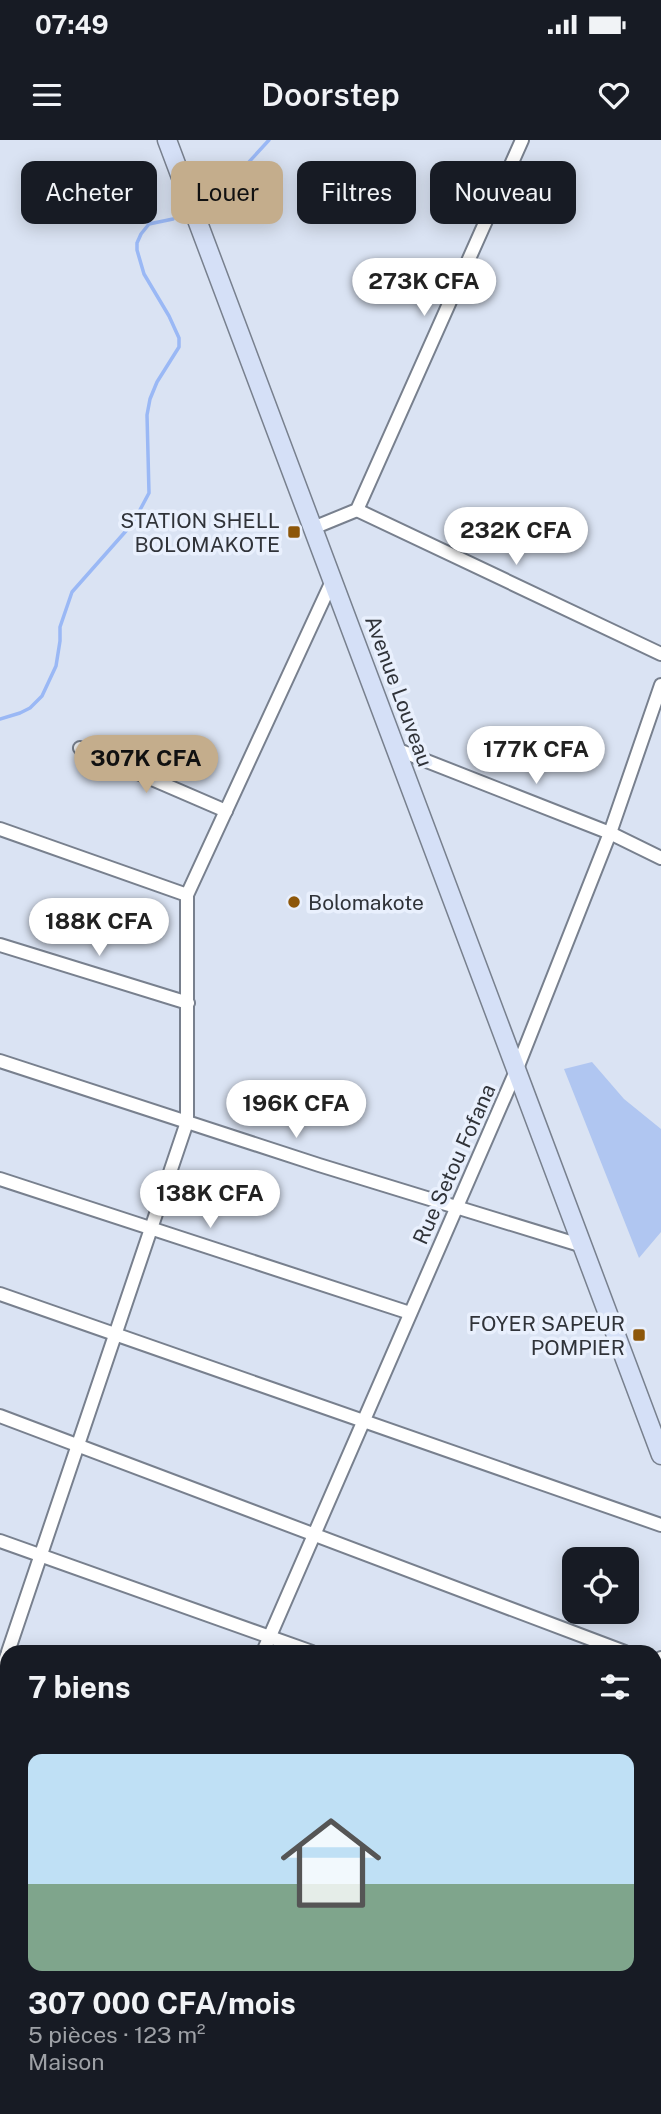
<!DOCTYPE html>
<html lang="fr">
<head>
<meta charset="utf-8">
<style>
  :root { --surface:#171b24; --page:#242831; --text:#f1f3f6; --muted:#9ea1a6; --line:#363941; --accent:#c4ad8c }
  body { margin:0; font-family:"Public Sans",sans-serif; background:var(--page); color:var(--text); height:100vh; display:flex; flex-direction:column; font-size:26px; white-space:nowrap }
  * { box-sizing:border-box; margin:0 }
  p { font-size:23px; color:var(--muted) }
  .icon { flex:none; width:38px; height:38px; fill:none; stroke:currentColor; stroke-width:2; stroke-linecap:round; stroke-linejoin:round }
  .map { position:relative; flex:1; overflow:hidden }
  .sheet { position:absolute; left:0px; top:1505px; width:662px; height:469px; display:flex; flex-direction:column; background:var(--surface); border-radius:21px 21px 0 0; box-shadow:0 4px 18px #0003 }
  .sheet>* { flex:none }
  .guide { position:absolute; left:21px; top:21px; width:620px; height:63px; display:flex; gap:14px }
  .fabs { position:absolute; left:562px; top:1407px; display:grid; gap:14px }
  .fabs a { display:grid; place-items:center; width:77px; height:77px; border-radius:14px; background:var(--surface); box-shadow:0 4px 18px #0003; font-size:35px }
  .price { position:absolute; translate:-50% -60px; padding:0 16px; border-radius:24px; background:#fff; color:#222; font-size:23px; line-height:46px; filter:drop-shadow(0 2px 4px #0008) }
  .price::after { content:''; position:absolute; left:50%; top:42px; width:21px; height:16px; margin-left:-10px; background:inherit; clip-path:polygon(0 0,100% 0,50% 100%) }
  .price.on { background:var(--accent); color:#111 }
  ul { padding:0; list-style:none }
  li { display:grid; align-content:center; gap:14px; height:371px; padding:0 28px }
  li+li { border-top:2px solid var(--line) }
  li span { display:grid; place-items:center; height:217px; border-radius:14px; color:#555 }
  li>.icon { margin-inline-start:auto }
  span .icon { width:126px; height:126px; fill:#fffc; stroke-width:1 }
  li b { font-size:30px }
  h2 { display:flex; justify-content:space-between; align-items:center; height:84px; padding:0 28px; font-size:30px }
  .tag { padding:0 24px; border-radius:14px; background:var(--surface); box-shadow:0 4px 18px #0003; font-size:24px; line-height:63px }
  .tag.on { background:var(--accent); color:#111 }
  .status { display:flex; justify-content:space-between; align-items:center; height:49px; padding:0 35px; background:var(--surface); direction:ltr }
  .status svg { height:19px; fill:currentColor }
  header { display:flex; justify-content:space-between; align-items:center; height:91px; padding:0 28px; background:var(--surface); font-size:32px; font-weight:600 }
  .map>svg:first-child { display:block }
</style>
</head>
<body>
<div class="status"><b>07:49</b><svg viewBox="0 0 49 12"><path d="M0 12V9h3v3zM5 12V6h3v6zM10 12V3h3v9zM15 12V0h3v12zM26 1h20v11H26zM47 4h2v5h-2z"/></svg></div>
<header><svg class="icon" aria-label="menu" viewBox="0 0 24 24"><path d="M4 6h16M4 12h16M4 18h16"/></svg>Doorstep<svg class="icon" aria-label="heart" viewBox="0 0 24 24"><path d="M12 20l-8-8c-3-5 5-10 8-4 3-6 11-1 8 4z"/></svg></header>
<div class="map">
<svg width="661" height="1974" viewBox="0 0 661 1974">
  <rect width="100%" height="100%" fill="#dae3f3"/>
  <polygon fill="#b0c6f1" points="592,922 624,959 661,989 661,1092 639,1118 564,929"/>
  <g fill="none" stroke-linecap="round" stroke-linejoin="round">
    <g stroke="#9ab8f5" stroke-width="3.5">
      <polyline points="205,70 269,0"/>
      <polyline points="0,579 20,573 30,568 42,556 56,526 60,501 60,487 72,452 133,383 149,353 147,275 150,259 157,242 179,207 179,198 169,176 144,134 137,110 137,103 141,94 149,84 173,79"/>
    </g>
    <defs>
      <g id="minor">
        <polyline points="357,370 661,514"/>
        <polyline points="313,388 357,370 522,0"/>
        <polyline points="80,608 226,671"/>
        <polyline points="396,609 610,693 661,718"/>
        <polyline points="0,689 187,755"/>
        <polyline points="0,805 188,863"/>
        <polyline points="0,921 319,1025 583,1106"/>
        <polyline points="0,1039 410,1173"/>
        <polyline points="0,1154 661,1385"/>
        <polyline points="0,1276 625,1512"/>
        <polyline points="0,1401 312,1512"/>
        <polyline points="8,1512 187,982 187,755 333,439"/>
        <polyline points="263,1512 516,931 610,693 661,545"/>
        <polyline points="654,1536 661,1518"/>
        <polyline points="0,1537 7,1515"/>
        <polyline points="0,1626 7,1629"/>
        <polyline points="654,1634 661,1637"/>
        <polyline points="654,1748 661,1750"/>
        <polyline points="0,1806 7,1809"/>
        <polyline points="654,1859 661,1861"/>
        <polyline points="453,1967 473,1974"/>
        <polyline points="97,1974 99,1967"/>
        <polyline points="494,1974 497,1967"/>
      </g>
      <polyline id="secondary" points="167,0 661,1315"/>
    </defs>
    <use href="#minor" stroke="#78808e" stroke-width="16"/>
    <use href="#secondary" stroke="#78808e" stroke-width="21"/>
    <use href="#minor" stroke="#fff" stroke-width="12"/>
    <use href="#secondary" stroke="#d5e0f7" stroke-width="18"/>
  </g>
  <g fill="#8d570a" stroke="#e9f0fd" stroke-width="2.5">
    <rect x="287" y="385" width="14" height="14" rx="3.5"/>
    <circle cx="294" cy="762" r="7"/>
    <rect x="632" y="1188" width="14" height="14" rx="3.5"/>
  </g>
  <g text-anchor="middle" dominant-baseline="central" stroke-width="7" stroke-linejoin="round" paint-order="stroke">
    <g font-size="21" fill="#303339" stroke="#e9f0fd" text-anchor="end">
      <text x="280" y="380">STATION SHELL<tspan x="280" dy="24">BOLOMAKOTE</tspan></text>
      <text x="308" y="762" text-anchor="start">Bolomakote</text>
      <text x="625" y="1183">FOYER SAPEUR<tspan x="625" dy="24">POMPIER</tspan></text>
    </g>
    <g font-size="21" fill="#303339" stroke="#e9f0fd">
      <text transform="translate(399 551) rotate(70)">Avenue Louveau</text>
      <text transform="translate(454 1024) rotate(-66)">Rue Setou Fofana</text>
    </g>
  </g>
</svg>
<div class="fabs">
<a><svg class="icon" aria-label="locate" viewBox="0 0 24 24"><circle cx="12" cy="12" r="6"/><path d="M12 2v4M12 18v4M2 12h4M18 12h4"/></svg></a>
</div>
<b class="price" style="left:424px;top:178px">273K CFA</b>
<b class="price" style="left:516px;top:427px">232K CFA</b>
<b class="price" style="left:536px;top:646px">177K CFA</b>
<b class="price on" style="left:146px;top:655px">307K CFA</b>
<b class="price" style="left:99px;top:818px">188K CFA</b>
<b class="price" style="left:296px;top:1000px">196K CFA</b>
<b class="price" style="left:210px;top:1090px">138K CFA</b>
<div class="guide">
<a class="tag">Acheter</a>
<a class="tag on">Louer</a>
<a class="tag">Filtres</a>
<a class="tag">Nouveau</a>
</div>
<section class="sheet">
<h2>7 biens<svg class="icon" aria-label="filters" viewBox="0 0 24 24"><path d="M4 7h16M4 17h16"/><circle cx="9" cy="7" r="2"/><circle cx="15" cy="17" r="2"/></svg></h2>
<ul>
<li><span style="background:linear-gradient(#bfe0f5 60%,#7fa58c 0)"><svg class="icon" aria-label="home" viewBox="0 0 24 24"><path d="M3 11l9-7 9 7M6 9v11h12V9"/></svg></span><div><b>307 000 CFA/mois</b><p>5 pièces · 123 m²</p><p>Maison</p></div></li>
</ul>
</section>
</div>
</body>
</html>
